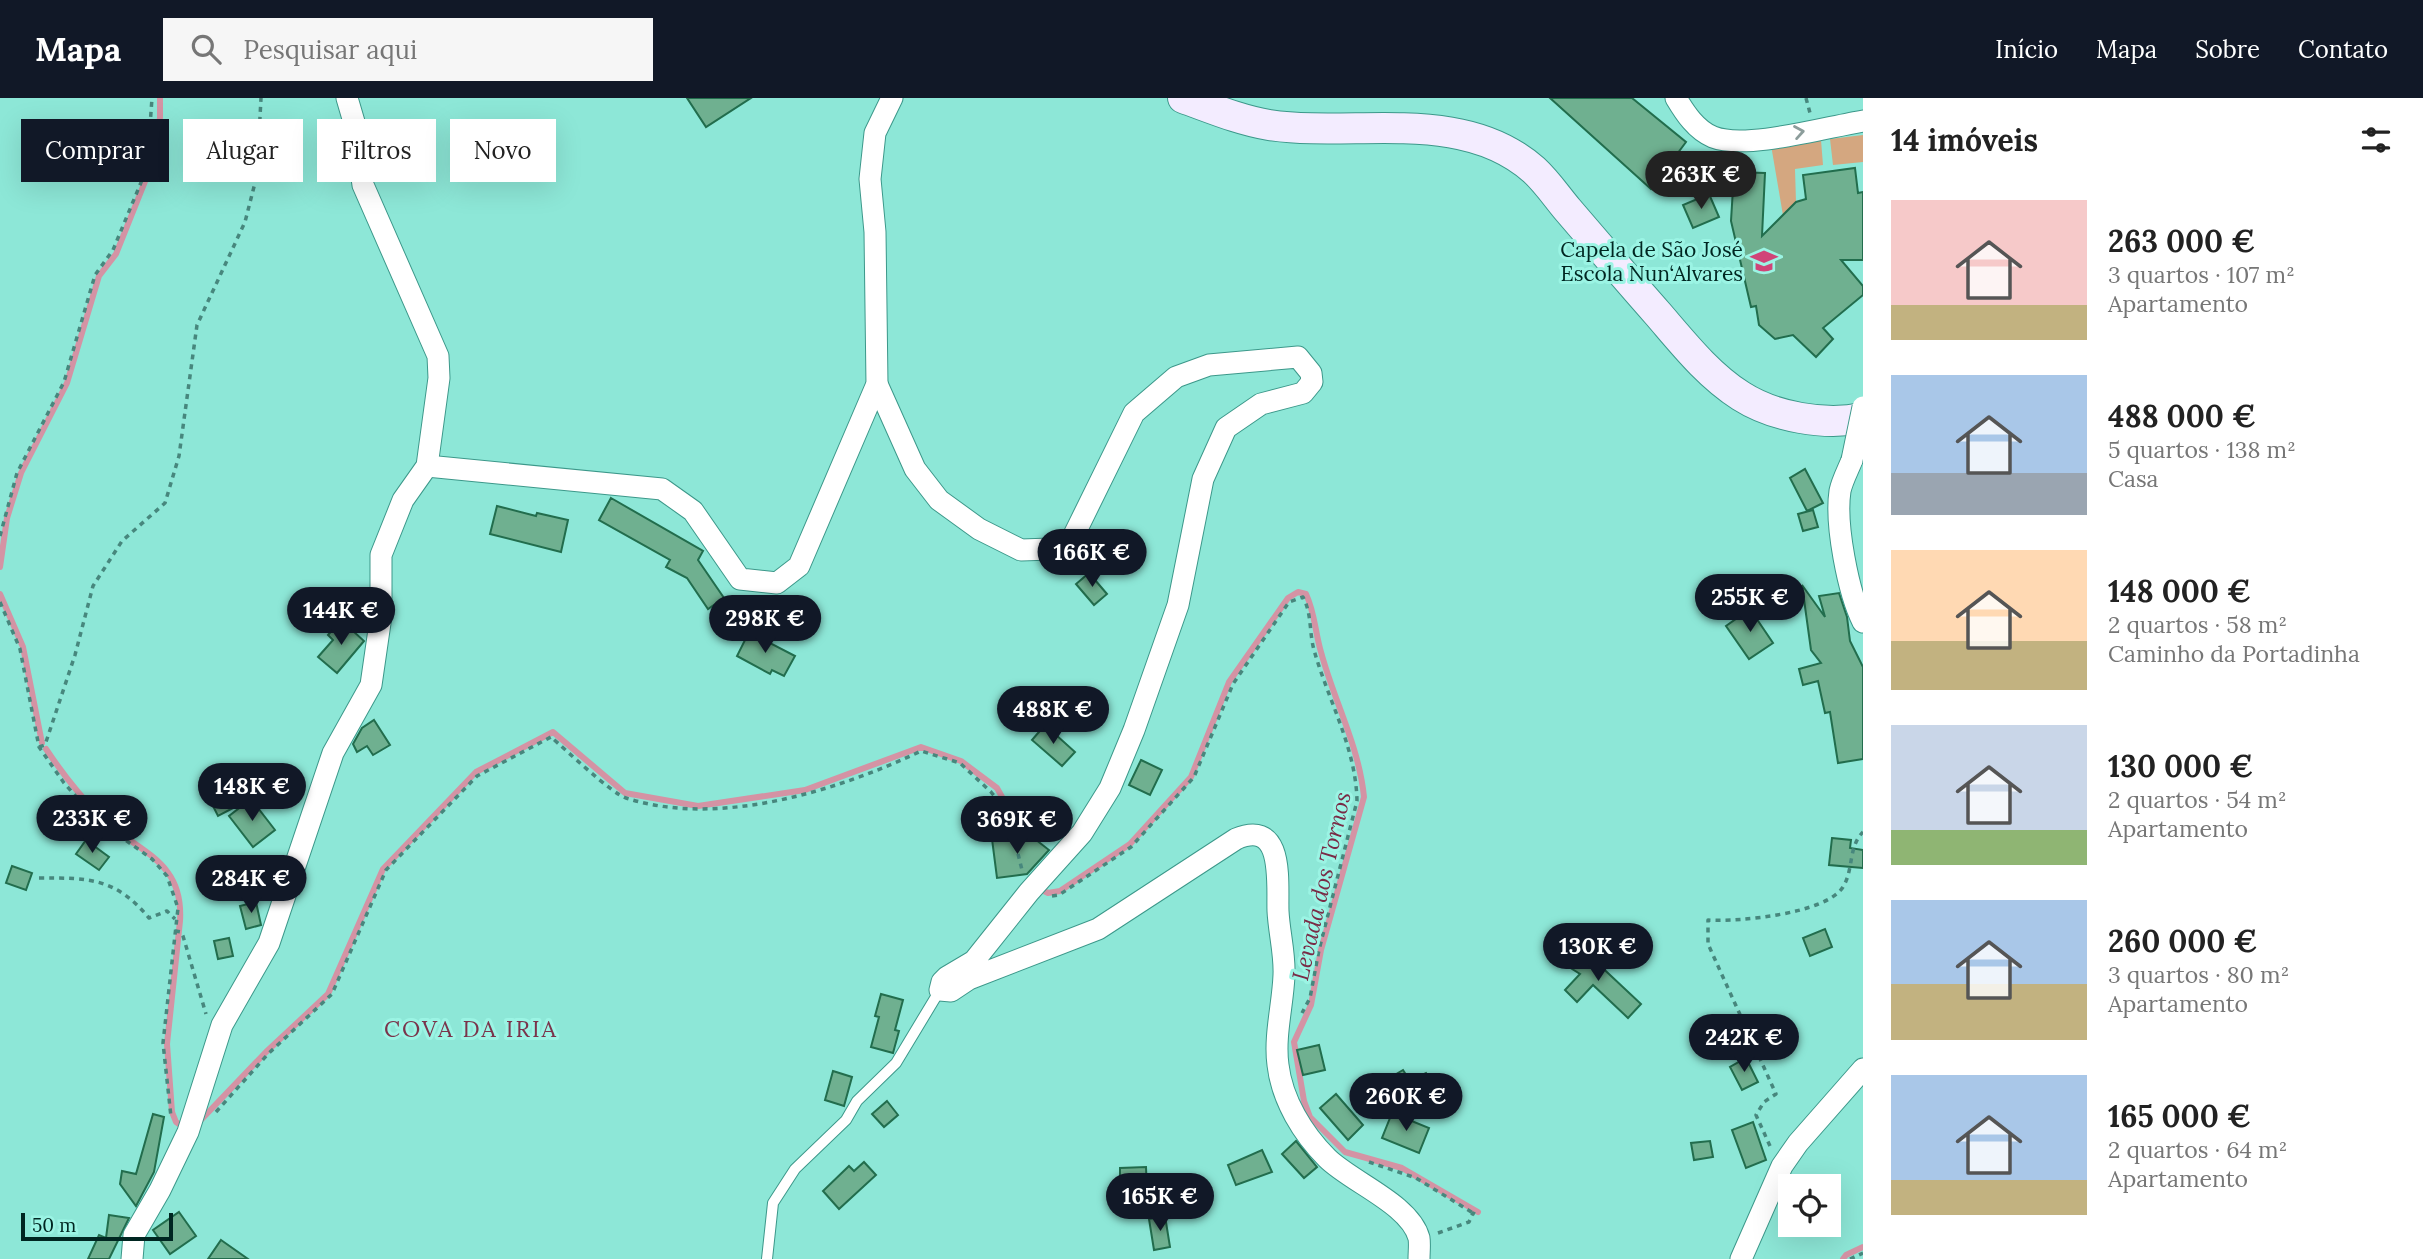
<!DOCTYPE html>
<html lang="pt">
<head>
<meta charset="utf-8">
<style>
  :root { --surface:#fff; --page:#f6f6f6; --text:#222; --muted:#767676; --accent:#111827 }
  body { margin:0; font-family:Lora,serif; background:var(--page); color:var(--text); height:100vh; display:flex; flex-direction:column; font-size:26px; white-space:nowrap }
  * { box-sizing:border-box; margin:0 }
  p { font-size:23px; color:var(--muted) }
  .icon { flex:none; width:38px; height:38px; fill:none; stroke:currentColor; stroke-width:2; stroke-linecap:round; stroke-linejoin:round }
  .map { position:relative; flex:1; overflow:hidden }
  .panel { display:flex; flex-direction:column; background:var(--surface); width:560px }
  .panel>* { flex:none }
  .banner { position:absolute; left:21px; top:21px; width:665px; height:63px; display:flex; gap:14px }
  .buttons { position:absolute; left:1778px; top:1076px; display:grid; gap:14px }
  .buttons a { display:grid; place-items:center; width:63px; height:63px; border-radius:0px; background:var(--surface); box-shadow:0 7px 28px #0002; font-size:35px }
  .scale { position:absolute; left:21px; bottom:18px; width:152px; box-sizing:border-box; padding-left:7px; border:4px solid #002621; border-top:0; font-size:19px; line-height:24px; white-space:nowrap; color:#002621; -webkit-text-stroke:5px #9bf4e4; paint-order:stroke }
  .price { position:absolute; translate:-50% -60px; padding:0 16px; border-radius:24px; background:var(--accent); color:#fff; font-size:23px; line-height:46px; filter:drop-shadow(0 2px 4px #0008) }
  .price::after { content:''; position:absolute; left:50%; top:42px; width:21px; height:16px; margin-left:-10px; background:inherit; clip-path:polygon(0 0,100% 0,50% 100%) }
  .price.on { background:#222; color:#fff }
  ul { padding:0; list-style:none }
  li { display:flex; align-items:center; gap:21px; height:175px; padding:0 28px }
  li span { display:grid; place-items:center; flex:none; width:196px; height:140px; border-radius:0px; color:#555 }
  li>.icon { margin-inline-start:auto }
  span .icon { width:84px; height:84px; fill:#fffc; stroke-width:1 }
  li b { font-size:30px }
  h2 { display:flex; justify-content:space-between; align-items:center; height:84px; padding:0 28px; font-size:30px }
  .pill { padding:0 24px; border-radius:0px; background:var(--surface); box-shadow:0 7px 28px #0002; font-size:24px; line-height:63px }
  .pill.on { background:var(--accent); color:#fff }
  header { display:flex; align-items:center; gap:42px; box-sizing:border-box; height:98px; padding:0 35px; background:var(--accent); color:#fff }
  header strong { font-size:33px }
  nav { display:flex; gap:38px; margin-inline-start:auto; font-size:24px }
  .search { width:490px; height:63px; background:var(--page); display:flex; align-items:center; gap:18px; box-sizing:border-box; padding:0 24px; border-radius:0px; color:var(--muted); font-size:26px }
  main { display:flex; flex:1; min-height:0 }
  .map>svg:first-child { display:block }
</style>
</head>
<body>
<header>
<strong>Mapa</strong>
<div class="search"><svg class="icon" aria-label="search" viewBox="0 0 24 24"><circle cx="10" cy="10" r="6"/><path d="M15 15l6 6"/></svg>Pesquisar aqui</div>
<nav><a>Início</a><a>Mapa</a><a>Sobre</a><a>Contato</a></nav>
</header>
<main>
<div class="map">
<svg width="1863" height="1161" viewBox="0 0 1863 1161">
  <rect width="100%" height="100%" fill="#8de7d7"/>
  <g fill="#d4a780">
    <polygon points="1863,37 1863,64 1833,67 1830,41"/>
    <polygon points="1821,42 1823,67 1795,71 1796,104 1791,109 1786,135 1771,47"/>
  </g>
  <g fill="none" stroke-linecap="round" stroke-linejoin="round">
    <g stroke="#d493a4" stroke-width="6">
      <polyline points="0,469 7,420 21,375 67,285 99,178 116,156 150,71 160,20 160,0"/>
      <polyline points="0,496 23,549 42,645"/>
      <path d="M 46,651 C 62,675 79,697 100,718 C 135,754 184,760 180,823 L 167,946 L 172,1014 L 176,1024 L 182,1028"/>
      <path d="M 1042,792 L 1048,795 L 1060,793 L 1130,746 L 1191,679 L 1229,584 L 1288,500 L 1298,494 L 1306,496 C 1315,515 1315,534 1321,554 C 1334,603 1359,648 1364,699 L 1321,852 L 1311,907 L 1294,944 L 1304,1003 L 1310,1019 L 1345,1054 L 1402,1070 L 1478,1114"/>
      <polyline points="199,1024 266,954 328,896 383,771 476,674 553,634 625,695 698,708 805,692 921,649 961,663 997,690 1011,715 1020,749"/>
      <polyline points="1843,1161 1846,1157 1863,1149"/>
    </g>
  </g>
  <g fill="#6fb090" stroke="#226d4d" stroke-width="2">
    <polygon points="687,0 751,0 706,29"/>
    <polygon points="1550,0 1632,0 1686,44 1651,91"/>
    <polygon points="1855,70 1858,95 1863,94 1863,162 1841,162 1863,188 1863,197 1823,230 1833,241 1816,259 1793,237 1775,241 1759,227 1756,208 1751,209 1731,123 1734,74 1765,75 1762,138 1796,104 1806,101 1803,77"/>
    <polygon points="1709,96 1719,119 1693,130 1683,107"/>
    <polygon points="1805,371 1823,405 1807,413 1790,380"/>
    <polygon points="611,400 703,453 698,462 724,500 708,511 687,480 666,469 670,462 599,422"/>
    <polygon points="497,408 536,418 537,415 568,422 561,454 490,436"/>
    <polygon points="1813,412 1818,429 1803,433 1798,416"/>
    <polygon points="1089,475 1107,496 1094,507 1076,486"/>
    <polygon points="1802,487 1825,519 1819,498 1839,495 1847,519 1850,543 1863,569 1863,661 1838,665 1830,614 1825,615 1818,583 1803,587 1799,571 1821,565 1811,552"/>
    <polygon points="1750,511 1773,545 1749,561 1726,528"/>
    <polygon points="341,522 364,543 337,575 318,559 333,542 328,537"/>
    <polygon points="749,534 795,558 784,578 772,572 770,576 737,558"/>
    <polygon points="374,622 390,647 373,657 367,648 357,654 353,646 362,630"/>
    <polygon points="1045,627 1075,654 1062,668 1032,642"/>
    <polygon points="1141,662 1162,672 1150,697 1129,687"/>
    <polygon points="224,688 235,709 218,718 207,696"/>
    <polygon points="251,701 275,732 253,749 229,718"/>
    <polygon points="1014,738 1015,745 1031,738 1049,752 1027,776 997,780 992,741"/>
    <polygon points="1832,740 1851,742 1850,750 1863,752 1863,770 1829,767"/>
    <polygon points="86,742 109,759 99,772 76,756"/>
    <polygon points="12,768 32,775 26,792 6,785"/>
    <polygon points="256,804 261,827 246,831 240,808"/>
    <polygon points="1825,831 1832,849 1810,858 1803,840"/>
    <polygon points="229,840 233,858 218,861 214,843"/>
    <polygon points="1569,850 1591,865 1594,862 1641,906 1628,920 1593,887 1577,904 1565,892 1580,876 1561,864"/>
    <polygon points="881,896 903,902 895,932 899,933 893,955 871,949 879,919 875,918"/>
    <polygon points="1319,947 1325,972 1303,977 1297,952"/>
    <polygon points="1746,960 1758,984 1742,992 1730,969"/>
    <polygon points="1403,972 1410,983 1426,975 1436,991 1403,1009 1386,982"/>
    <polygon points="833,973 852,979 844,1008 825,1002"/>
    <polygon points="1336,996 1363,1027 1348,1042 1320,1010"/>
    <polygon points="887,1003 898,1017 884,1029 872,1016"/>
    <polygon points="1392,1015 1429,1030 1419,1055 1382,1040"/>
    <polygon points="153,1016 164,1019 154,1074 136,1108 120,1086 122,1073 136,1076"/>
    <polygon points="1753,1024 1766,1062 1746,1070 1732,1032"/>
    <polygon points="1296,1043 1317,1069 1304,1080 1282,1056"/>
    <polygon points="1710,1043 1713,1059 1694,1062 1691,1045"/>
    <polygon points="1262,1052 1272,1074 1236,1087 1228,1067"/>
    <polygon points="864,1064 876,1077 839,1111 823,1093 849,1068 854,1073"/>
    <polygon points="1146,1069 1147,1095 1120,1096 1120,1070"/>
    <polygon points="179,1114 196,1138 170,1156 153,1132"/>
    <polygon points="109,1117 129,1120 109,1161 88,1161 99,1137 106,1140"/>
    <polygon points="1165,1118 1170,1149 1154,1152 1149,1121"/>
    <polygon points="221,1142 248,1161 208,1161"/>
  </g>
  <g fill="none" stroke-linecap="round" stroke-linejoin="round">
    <defs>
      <polyline id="lane" points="767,1161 773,1105 795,1071 846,1022 857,1003 896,965 940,892"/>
      <g id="street">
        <path d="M 1676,0 C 1685,15 1696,32 1713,39 C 1746,52 1826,29 1863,23"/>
        <path d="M 877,286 L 915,371 L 939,402 L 979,431 L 1021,452 L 1051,451 L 1073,439 L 1134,315 L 1176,279 L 1209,267 L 1298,259 L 1311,275 L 1312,284 L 1303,295 L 1261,306 L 1226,330 L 1203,381 L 1178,507 L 1134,632 L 1110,690 L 1082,735 L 1029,794 L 974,863 L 947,879 L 942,884 L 940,892 L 951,893 L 969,881 L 1098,831 L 1236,741 C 1285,720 1277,785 1278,813 C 1279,834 1285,856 1284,877 C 1283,906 1274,938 1278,967 C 1282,1002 1303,1036 1327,1060 C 1351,1084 1410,1106 1419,1140 C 1420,1146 1419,1154 1419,1161"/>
        <path d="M 1852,362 C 1848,372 1842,383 1840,393 C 1835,426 1848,494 1863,524"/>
        <polyline points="427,368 662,391 693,413 740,481 777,485 799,468 877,286 875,134 870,81 875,35 892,0"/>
        <polyline points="132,1161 134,1137 160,1092 188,1034 222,927 269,845 333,655 371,587 381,518 381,457 403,402 427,368 439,280 438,258 363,87 354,24 347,0"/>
        <polyline points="1741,1161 1782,1068 1798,1045 1863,971"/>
      </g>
      <path id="secondary" d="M 1183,0 C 1211,10 1239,22 1269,27 C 1355,40 1462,8 1534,72 C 1547,84 1557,99 1568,112 C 1598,147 1628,182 1658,216 C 1683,245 1708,277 1741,298 C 1774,319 1825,328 1863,320"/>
    </defs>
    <use href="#lane" stroke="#3c988a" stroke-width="12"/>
    <use href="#street" stroke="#3c988a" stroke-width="23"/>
    <use href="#secondary" stroke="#3c988a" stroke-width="32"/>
    <g stroke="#47877d" stroke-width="3.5" stroke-dasharray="5 5" stroke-linecap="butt">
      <polyline points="1806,0 1810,15"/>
      <polyline points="0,438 17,375 64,284 95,177 113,152 147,70 152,0"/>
      <polyline points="0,504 20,551 39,649 64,685 96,721 152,761 167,778 178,810 163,945 171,1019"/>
      <polyline points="39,649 45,647 75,557 93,488 122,443 165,405 179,358 197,227 245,124 257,77 261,0"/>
      <path d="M 39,780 C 88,780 115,779 149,820 L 167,813 L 175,821"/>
      <path d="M 1052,798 L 1059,797 L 1131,749 L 1194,679 L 1233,586 L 1289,504 L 1303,499 C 1312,516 1309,534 1314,552 C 1328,602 1356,650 1357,703 L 1319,852 L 1310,900 L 1302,915"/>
      <polyline points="175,833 181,834 183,838 206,916"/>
      <path d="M 216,1014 L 268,956 L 332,896 L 386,772 L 477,678 L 551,639 C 565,651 612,696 626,700 C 718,730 837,693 921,653 L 960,665 L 991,694 L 1008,715 L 1022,772"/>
      <path d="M 1770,1048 L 1756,1017 L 1764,1004 L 1776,996 L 1708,846 L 1708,822 C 1738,824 1826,816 1843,789 C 1854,771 1848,749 1863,734"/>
      <polyline points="1369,1064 1416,1080 1473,1115"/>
      <polyline points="1438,1135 1469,1124 1473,1115 1477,1117"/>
      <polyline points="1850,1161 1863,1155"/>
    </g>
    <use href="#lane" stroke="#fff" stroke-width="10"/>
    <use href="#street" stroke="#fff" stroke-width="21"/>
    <use href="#secondary" stroke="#f3ecff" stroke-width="30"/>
    <defs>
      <polyline id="street-bridge" points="1852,362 1863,309"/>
    </defs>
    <use href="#street-bridge" stroke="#3c988a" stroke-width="23" stroke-linecap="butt"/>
    <use href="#street-bridge" stroke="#fff" stroke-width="21"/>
  </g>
  <defs><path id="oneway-chevron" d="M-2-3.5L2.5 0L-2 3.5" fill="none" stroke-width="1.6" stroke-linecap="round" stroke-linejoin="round" transform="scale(1.75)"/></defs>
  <use stroke="#8c9d9b" href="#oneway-chevron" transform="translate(1799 34) rotate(-10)"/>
  <defs>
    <symbol id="school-bare" viewBox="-9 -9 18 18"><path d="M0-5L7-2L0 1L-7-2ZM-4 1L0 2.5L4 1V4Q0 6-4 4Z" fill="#d04478" stroke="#9bf4e4" stroke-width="2.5" paint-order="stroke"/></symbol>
  </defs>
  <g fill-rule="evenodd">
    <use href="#school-bare" x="1745" y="144" width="38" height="38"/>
  </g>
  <g text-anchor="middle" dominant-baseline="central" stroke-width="6" stroke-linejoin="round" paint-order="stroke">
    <g font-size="21" fill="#002621" stroke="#9bf4e4" text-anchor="end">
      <text x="1743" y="151">Capela de São José<tspan x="1743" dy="24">Escola Nun‘Alvares</tspan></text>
    </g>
    <g font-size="23" font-style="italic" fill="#792b46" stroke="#9bf4e4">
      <text transform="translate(1321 788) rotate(-77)">Levada dos Tornos</text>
    </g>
    <g font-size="23" letter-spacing="2" fill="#7a344b" stroke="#9bf4e4">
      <text x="471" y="930">COVA DA IRIA</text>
    </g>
  </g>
</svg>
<div class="buttons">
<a><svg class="icon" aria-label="locate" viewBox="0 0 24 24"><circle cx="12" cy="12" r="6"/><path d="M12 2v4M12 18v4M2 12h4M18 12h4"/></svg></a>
</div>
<div class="scale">50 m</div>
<b class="price on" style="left:1701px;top:113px">263K €</b>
<b class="price" style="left:1092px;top:491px">166K €</b>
<b class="price" style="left:1750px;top:536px">255K €</b>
<b class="price" style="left:341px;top:549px">144K €</b>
<b class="price" style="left:765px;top:557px">298K €</b>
<b class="price" style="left:1053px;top:648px">488K €</b>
<b class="price" style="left:252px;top:725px">148K €</b>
<b class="price" style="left:92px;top:757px">233K €</b>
<b class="price" style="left:1017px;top:758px">369K €</b>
<b class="price" style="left:251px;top:817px">284K €</b>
<b class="price" style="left:1598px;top:885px">130K €</b>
<b class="price" style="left:1744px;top:976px">242K €</b>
<b class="price" style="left:1406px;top:1035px">260K €</b>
<b class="price" style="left:1160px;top:1135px">165K €</b>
<div class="banner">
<a class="pill on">Comprar</a>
<a class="pill">Alugar</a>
<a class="pill">Filtros</a>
<a class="pill">Novo</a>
</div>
</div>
<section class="panel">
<h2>14 imóveis<svg class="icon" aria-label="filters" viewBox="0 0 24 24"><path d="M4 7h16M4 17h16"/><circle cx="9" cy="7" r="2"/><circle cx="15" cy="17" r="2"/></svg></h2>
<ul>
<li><span style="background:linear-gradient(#f6c9c9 75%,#c2b280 0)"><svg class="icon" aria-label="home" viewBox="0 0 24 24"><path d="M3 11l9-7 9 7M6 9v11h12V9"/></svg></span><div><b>263 000 €</b><p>3 quartos · 107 m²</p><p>Apartamento</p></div></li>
<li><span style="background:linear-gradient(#a9c7e8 70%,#9aa5b1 0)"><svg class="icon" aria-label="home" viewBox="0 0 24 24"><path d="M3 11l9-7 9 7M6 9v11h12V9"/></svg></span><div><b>488 000 €</b><p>5 quartos · 138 m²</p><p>Casa</p></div></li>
<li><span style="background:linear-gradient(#ffd9b3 65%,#c2b280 0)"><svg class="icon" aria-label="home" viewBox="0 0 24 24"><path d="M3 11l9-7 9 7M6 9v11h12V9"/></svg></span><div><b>148 000 €</b><p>2 quartos · 58 m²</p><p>Caminho da Portadinha</p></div></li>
<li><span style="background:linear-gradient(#c9d6e8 75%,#8fb573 0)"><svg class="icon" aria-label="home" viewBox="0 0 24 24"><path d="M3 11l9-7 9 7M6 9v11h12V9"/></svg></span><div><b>130 000 €</b><p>2 quartos · 54 m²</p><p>Apartamento</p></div></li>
<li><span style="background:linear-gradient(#a9c7e8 60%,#c2b280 0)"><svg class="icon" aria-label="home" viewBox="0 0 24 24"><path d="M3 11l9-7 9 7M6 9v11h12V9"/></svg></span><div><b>260 000 €</b><p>3 quartos · 80 m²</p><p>Apartamento</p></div></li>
<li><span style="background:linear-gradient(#a9c7e8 75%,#c2b280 0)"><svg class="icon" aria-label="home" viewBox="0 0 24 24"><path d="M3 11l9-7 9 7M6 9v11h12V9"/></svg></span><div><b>165 000 €</b><p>2 quartos · 64 m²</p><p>Apartamento</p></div></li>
</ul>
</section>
</main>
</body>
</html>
